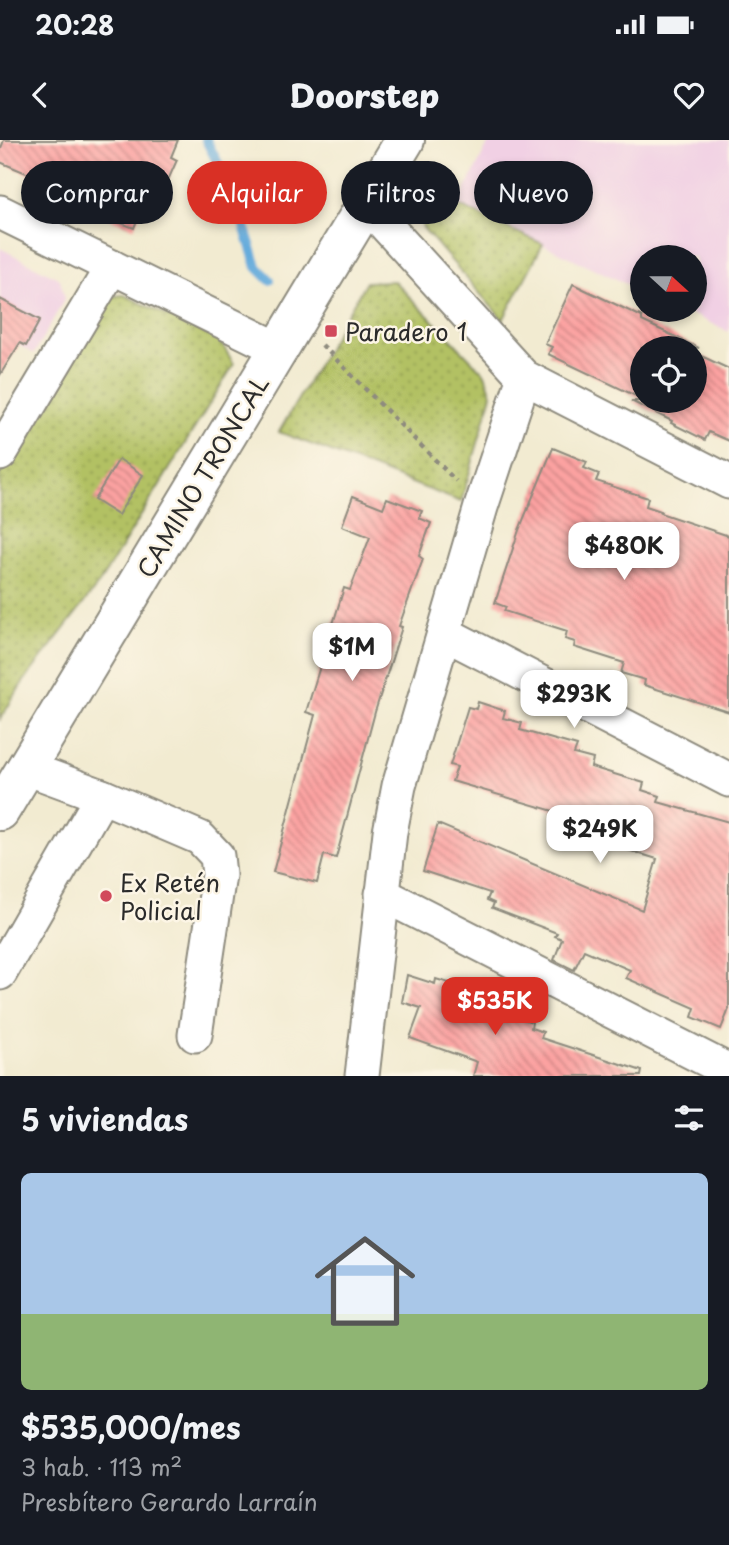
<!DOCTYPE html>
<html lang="es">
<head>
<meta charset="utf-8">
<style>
  :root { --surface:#171b24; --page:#242831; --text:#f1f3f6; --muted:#9ea1a6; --accent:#d93025 }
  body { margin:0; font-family:"Playpen Sans",sans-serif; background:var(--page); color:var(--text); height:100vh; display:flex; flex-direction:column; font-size:26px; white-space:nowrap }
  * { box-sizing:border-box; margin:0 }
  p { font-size:23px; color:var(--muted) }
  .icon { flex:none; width:38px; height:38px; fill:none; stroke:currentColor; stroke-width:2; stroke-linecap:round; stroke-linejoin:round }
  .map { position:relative; height:936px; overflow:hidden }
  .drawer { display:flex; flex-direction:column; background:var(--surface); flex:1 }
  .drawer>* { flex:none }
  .hud { position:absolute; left:21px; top:21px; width:688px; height:63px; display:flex; gap:14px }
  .needle { width:46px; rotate:111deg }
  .buttons { position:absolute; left:630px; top:105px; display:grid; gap:14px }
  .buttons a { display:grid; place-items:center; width:77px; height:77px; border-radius:50%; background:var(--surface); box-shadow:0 4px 10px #0003; font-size:35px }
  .price { position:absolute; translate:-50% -60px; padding:0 16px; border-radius:14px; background:#fff; color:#222; font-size:23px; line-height:46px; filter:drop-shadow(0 2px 4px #0008) }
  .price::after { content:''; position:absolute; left:50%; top:42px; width:21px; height:16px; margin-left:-10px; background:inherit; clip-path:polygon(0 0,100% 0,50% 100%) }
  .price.on { background:var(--accent); color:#fff }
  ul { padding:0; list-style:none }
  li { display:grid; align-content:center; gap:14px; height:371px; padding:0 21px }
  li span { display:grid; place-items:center; height:217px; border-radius:10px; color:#555 }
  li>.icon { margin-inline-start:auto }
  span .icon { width:126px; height:126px; fill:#fffc; stroke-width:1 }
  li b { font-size:30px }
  h2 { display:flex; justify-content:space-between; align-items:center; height:84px; padding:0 21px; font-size:30px }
  .tag { padding:0 24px; border-radius:32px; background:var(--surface); box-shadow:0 4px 10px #0003; font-size:24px; line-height:63px }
  .tag.on { background:var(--accent); color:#fff }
  .status { display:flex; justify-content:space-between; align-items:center; height:49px; padding:0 35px; background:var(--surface); direction:ltr }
  .status svg { height:19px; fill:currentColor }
  header { display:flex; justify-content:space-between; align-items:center; height:91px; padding:0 21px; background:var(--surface); font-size:32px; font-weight:800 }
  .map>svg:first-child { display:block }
</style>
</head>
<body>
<div class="status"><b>20:28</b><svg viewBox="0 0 49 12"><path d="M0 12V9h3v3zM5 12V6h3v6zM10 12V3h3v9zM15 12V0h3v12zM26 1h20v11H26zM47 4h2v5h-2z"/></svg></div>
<header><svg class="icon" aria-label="back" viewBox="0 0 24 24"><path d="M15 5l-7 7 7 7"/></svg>Doorstep<svg class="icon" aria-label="heart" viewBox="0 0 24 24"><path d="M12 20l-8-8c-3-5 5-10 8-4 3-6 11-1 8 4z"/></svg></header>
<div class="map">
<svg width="729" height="936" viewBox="0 0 729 936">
  <defs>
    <pattern id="grass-dots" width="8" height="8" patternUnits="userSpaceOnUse" patternTransform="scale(1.75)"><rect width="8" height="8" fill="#b2c163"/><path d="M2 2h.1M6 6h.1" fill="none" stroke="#919d52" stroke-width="1.8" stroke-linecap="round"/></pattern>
    <pattern id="building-back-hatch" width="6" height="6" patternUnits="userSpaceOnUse" patternTransform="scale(1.75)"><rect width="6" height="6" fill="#fca2a1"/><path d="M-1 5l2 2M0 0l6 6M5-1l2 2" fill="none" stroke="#cc8483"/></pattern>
  </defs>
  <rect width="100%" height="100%" fill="#fcf5e5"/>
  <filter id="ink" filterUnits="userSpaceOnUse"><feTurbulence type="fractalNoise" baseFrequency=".0143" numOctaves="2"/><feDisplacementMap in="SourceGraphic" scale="14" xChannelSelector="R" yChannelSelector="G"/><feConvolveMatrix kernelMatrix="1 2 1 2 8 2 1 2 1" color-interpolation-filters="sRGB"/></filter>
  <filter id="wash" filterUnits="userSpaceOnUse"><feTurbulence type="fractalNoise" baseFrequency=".00686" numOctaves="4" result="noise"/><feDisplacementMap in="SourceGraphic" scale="28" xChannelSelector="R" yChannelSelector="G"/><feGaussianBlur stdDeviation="1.57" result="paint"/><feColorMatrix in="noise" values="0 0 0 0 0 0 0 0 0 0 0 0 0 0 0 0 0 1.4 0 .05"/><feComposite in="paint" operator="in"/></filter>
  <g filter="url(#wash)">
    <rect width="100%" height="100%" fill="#f2ebd1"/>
    <g fill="#f1d0e4">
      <polygon points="490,0 729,0 729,192 683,170 695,170 695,117 642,117 642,151 458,65"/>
      <polygon points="0,108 60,139 65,158 34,214 0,194"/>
    </g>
    <g fill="url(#grass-dots)" stroke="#6e7647" stroke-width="2">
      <polygon points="429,52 543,104 503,180 423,88 417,71"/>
      <polygon points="394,141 485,234 492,254 461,362 279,292 366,142"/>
      <polygon points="124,155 220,201 234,224 100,442 24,541 0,579 0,333 104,157"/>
    </g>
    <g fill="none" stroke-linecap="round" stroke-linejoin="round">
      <polyline stroke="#66acdc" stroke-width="10" points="206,0 234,54 257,127 270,140"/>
    </g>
    <g id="blocks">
      <g fill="url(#building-back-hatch)">
        <polygon points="4,0 178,0 171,17 177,20 161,56 149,51 134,88 56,58 52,68 27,58 36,37 0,22 0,11"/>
        <polygon points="573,144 642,177 642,181 699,208 642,208 642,259 548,214 552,207 545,204"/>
        <polygon points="0,159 40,180 26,206 20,203 0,235"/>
        <polygon points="695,213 729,229 729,301 709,292 705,300 671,283 672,281 631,261 695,261"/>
        <polygon points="553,308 587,322 584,328 599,334 596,341 648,358 646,366 661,371 660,373 729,396 729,572 644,545 645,540 621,533 624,523 574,507 575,502 565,499 567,491 504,471 506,467 495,463 519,390"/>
        <polygon points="119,319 143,335 118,375 94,360"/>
        <polygon points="353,356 383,368 387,358 422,371 419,378 431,383 419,416 423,419 399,486 402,487 375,572 336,718 324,715 317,743 273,732 315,575 306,572 344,448 350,450 370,397 342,386"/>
        <polygon points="478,562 505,571 503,578 522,583 520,590 577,606 574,614 593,619 591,627 644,643 642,650 660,656 658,662 729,682 729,869 721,889 692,877 695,868 626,838 630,830 584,810 574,830 554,820 562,799 555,796 557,793 492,768 494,763 487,760 490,753 423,731 438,684 642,770 657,719 589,698 594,683 452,641 457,627 450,625 468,567 476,569"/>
        <polygon points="407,835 435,844 436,839 465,848 463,856 476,860 475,863 532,882 531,888 543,892 541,898 642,931 641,936 473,936 477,922 410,898 421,868 402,862"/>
      </g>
    </g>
  </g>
  <g filter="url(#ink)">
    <use href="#blocks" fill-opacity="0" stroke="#8e8b7e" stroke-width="2"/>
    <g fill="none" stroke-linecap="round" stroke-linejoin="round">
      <defs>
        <g id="minor">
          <polyline points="367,65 524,237 729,342"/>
          <polyline points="0,72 279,209"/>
          <polyline points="0,314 112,127"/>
          <polyline points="444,493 729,640"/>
          <polyline points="26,628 102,656 200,698 217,716 219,735 195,895"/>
          <polyline points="382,754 729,931"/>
          <polyline points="0,833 102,656"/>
          <polyline points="362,936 390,692 399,646 481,367 524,237"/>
        </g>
        <polyline id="major" points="0,671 405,0"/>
      </defs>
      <use href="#minor" stroke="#8e8b7e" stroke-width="37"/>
      <use href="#major" stroke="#8e8b7e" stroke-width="42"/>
      <polyline stroke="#8e8b7e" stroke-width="4.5" stroke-dasharray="5 5" stroke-linecap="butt" points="322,205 456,341"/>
      <use href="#minor" stroke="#fff" stroke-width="33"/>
      <use href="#major" stroke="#fff" stroke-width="38"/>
    </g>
  </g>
  <g fill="#d1495b" stroke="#fcf5e5" stroke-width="2.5">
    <rect x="324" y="184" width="14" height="14" rx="3.5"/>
    <circle cx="106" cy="756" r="7"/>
  </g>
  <g text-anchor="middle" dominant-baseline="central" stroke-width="5" stroke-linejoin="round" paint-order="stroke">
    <g font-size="24" fill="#2b2b2b" stroke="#fcf5e5" text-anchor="start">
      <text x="345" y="191">Paradero 1</text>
      <text x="120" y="742">Ex Retén<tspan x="120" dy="28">Policial</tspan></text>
    </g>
    <g font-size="24" fill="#2b2b2b" stroke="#fcf5e5">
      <text transform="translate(202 336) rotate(-59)">CAMINO TRONCAL</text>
    </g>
  </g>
</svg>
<div class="buttons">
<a><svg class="needle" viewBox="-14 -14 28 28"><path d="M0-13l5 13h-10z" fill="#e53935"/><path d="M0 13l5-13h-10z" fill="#9ea1a6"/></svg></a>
<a><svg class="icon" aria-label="locate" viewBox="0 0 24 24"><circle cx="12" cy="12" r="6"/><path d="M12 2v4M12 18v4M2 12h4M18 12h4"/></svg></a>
</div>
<b class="price" style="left:624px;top:442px">$480K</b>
<b class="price" style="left:352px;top:543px">$1M</b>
<b class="price" style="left:574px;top:590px">$293K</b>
<b class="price" style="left:600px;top:725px">$249K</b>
<b class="price on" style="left:495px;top:897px">$535K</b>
<div class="hud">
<a class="tag">Comprar</a>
<a class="tag on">Alquilar</a>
<a class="tag">Filtros</a>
<a class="tag">Nuevo</a>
</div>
</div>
<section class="drawer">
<h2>5 viviendas<svg class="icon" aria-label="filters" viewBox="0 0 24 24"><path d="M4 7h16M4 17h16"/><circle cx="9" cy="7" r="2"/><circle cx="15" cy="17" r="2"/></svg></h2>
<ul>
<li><span style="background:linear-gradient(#a9c7e8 65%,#8fb573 0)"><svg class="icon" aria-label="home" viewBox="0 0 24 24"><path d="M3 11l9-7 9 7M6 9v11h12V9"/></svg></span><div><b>$535,000/mes</b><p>3 hab. · 113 m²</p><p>Presbítero Gerardo Larraín</p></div></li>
</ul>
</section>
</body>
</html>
